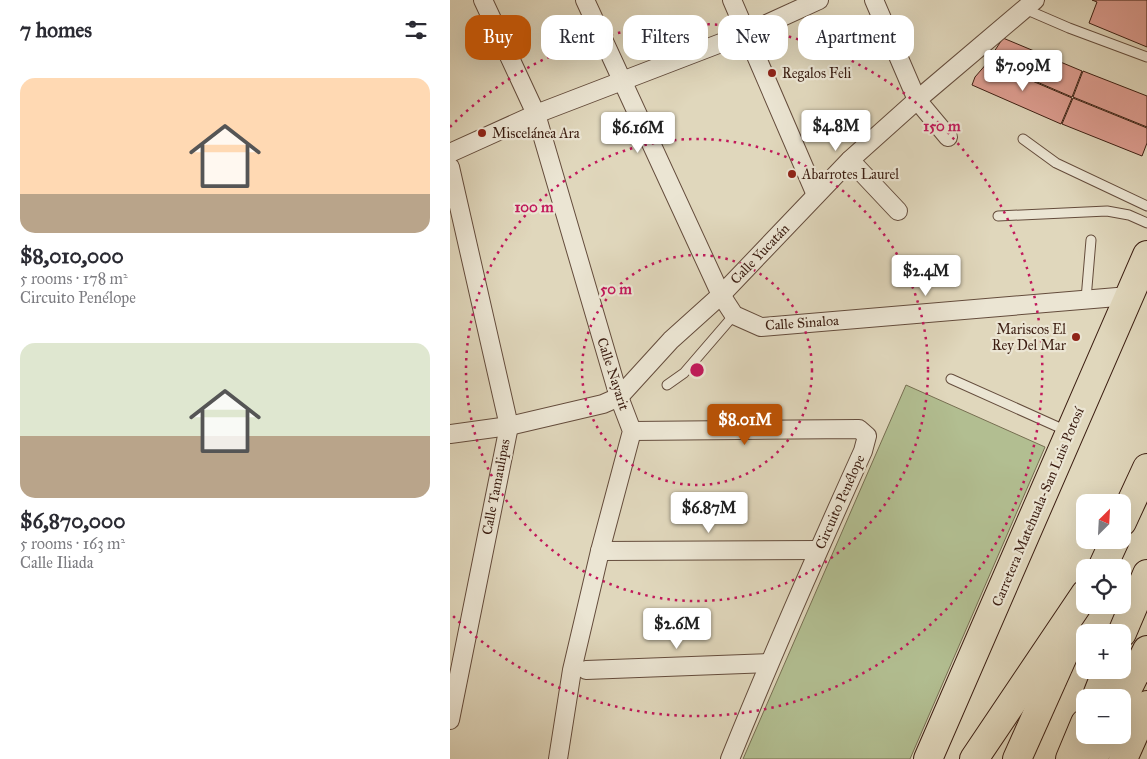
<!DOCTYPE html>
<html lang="en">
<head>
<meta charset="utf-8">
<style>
  :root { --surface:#fff; --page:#f2f2f3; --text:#2b2b33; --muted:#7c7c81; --accent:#b45309 }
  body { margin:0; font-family:"IM FELL Great Primer",serif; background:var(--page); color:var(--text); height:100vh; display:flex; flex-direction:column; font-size:19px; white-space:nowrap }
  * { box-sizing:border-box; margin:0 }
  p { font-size:16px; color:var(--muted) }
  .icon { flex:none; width:28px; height:28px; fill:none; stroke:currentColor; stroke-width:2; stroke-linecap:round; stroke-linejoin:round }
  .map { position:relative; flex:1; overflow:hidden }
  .side { display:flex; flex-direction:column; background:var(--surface); width:450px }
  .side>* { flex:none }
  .banner { position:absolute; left:15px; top:15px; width:475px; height:45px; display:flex; gap:10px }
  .needle { width:32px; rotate:24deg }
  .fabs { position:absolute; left:626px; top:494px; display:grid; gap:10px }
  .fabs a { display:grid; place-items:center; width:55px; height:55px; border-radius:10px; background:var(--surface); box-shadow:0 5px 20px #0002; font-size:25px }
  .price { position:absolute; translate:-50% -42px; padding:0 11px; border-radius:5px; background:#fff; color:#222; font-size:16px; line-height:32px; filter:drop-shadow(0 1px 2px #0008) }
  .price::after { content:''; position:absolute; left:50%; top:30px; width:15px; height:11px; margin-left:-8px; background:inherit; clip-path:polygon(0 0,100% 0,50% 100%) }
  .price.on { background:var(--accent); color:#fff }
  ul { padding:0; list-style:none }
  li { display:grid; align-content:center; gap:10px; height:265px; padding:0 20px }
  li span { display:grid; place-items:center; height:155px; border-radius:15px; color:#555 }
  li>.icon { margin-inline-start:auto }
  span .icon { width:90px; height:90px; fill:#fffc; stroke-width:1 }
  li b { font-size:21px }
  h2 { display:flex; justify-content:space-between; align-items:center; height:60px; padding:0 20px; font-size:21px }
  .pill { padding:0 18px; border-radius:15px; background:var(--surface); box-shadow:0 5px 20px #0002; font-size:18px; line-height:45px }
  .pill.on { background:var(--accent); color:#fff }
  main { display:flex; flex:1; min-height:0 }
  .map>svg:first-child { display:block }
</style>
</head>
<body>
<main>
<section class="side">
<h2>7 homes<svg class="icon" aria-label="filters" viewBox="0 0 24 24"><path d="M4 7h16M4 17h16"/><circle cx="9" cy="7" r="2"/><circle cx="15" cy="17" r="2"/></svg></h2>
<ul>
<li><span style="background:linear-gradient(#ffd9b3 75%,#b9a48a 0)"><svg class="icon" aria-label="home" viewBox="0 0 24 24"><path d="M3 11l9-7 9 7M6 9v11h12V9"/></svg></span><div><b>$8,010,000</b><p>5 rooms · 178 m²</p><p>Circuito Penélope</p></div></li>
<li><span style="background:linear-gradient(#dfe7d0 60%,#b9a48a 0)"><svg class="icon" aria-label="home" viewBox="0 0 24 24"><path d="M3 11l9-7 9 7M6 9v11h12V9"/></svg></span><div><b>$6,870,000</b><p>5 rooms · 163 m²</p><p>Calle Iliada</p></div></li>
</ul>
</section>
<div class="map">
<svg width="697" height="759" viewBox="0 0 697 759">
  <rect width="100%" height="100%" fill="#e0d7bc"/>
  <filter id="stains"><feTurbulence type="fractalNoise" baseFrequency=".004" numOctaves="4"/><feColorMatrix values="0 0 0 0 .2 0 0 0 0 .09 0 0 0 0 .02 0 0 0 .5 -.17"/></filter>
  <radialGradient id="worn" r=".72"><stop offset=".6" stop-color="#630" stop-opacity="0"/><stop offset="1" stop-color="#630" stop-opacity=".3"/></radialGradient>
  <polygon fill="#b2be91" stroke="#766e51" points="456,385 595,447 460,759 293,759"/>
  <g fill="#df9e92" stroke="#3b1d11">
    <polygon points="642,0 697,0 697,47 639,23 647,2"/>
    <polygon points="553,38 632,71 622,97 538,61"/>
    <polygon points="538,62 622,98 611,124 522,85 525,77"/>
    <polygon points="633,71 697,96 697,127 623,97"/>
    <polygon points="623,98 697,128 697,143 692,156 612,124"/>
  </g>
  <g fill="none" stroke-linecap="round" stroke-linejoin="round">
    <defs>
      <g id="lane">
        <polyline points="575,9 619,28 697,57"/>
        <polyline points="573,139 606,163 697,206"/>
        <polyline points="548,216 657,211 679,215 697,223"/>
        <polyline points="636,299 641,240"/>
        <polyline points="501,379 617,431"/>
        <polyline points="217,385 234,373 284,315"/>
      </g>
      <g id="street">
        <polyline points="33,0 86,114 169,397 182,431 150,551 122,670 108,759"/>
        <polyline points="135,0 271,295 284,315 311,327 679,296"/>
        <polyline points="282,0 366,195"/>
        <polyline points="424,0 467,100 498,137"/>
        <polyline points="0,153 86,114 297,33 369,0"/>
        <polyline points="400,160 448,211"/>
        <polyline points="0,167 59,426 0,720"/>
        <path d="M 182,431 L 409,429 L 417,436 L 413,451 C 367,553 322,655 280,759"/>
        <polyline points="0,434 59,426 153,404 169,397 221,340 271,295 400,160 467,100 585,0"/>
        <polyline points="150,551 368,550"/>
        <polyline points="136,670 319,663"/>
      </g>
      <g id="primary">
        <polyline points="478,759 697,255"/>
        <polyline points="673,759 697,705"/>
      </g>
      <g id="highway">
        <polyline points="672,522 697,468"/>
        <polyline points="652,568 665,540"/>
        <polyline points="672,633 697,574"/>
        <polyline points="646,698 657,670"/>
        <polyline points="672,700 697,650"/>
        <polyline points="524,759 635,594"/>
        <polyline points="567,759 622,636"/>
        <polyline points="620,759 635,723"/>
        <polyline points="643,759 655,735"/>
      </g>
    </defs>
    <use href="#lane" stroke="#644c3c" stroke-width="11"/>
    <use href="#street" stroke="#644c3c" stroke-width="20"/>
    <use href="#primary" stroke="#3b1d11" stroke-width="30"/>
    <use href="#highway" stroke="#3b1d11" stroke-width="30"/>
    <use href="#lane" stroke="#ebe5d3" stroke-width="9"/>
    <use href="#street" stroke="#ebe5d3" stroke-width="18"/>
    <use href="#primary" stroke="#e0d7bc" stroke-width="28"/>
    <use href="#highway" stroke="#e0d7bc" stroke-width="28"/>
  </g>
  <g fill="none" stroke="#c2185b" stroke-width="2.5" stroke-dasharray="2.5 5">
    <circle cx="247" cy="370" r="115"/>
    <circle cx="247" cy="370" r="231"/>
    <path d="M0 127A346 346 0 1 1 0 613"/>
  </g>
  <g fill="#8f2418" stroke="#ebe5d3" stroke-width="2">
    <circle cx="322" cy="73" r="5"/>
    <circle cx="32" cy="133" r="5"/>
    <circle cx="342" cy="174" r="5"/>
    <circle cx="626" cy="337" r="5"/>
  </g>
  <g text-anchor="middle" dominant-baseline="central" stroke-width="4.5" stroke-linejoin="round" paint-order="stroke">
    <g font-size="14" fill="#3b1d11" stroke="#ebe5d3" text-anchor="start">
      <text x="332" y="73">Regalos Feli</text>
      <text x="42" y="133">Miscelánea Ara</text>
      <text x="352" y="174">Abarrotes Laurel</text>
      <text x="616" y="329" text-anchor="end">Mariscos El<tspan x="616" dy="16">Rey Del Mar</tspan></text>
    </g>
    <g font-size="14" fill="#3b1d11" stroke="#ebe5d3">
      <text transform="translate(310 254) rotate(-46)">Calle Yucatán</text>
      <text transform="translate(352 323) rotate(-4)">Calle Sinaloa</text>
      <text transform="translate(163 374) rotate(72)">Calle Nayarit</text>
      <text transform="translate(46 487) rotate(-79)">Calle Tamaulipas</text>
      <text transform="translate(390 502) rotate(-66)">Circuito Penélope</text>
      <text transform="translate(588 507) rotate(-67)">Carretera Matehuala-San Luis Potosí</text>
    </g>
  </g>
  <circle cx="247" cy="370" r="8" fill="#c2185b" stroke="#ebe5d3" stroke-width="2.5"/>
  <g font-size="15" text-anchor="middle" font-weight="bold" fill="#c2185b" stroke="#ebe5d3" stroke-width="4.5" stroke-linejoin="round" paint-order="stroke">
    <text x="492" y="131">150 m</text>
    <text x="84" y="212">100 m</text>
    <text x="166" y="294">50 m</text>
  </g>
  <rect width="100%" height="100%" filter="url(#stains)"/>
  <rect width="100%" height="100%" fill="url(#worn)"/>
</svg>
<div class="fabs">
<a><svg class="needle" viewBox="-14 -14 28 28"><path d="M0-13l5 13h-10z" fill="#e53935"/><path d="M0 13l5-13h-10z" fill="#7c7c81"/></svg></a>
<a><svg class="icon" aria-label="locate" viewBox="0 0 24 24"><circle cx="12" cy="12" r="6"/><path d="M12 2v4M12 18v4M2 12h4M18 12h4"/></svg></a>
<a>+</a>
<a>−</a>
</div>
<b class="price" style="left:573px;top:92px">$7.09M</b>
<b class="price" style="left:386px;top:152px">$4.8M</b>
<b class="price" style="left:188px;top:154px">$6.16M</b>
<b class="price" style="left:476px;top:297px">$2.4M</b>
<b class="price on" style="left:295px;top:446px">$8.01M</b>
<b class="price" style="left:259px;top:534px">$6.87M</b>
<b class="price" style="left:227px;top:650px">$2.6M</b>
<div class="banner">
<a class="pill on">Buy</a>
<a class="pill">Rent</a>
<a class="pill">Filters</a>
<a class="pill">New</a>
<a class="pill">Apartment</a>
</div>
</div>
</main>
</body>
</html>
